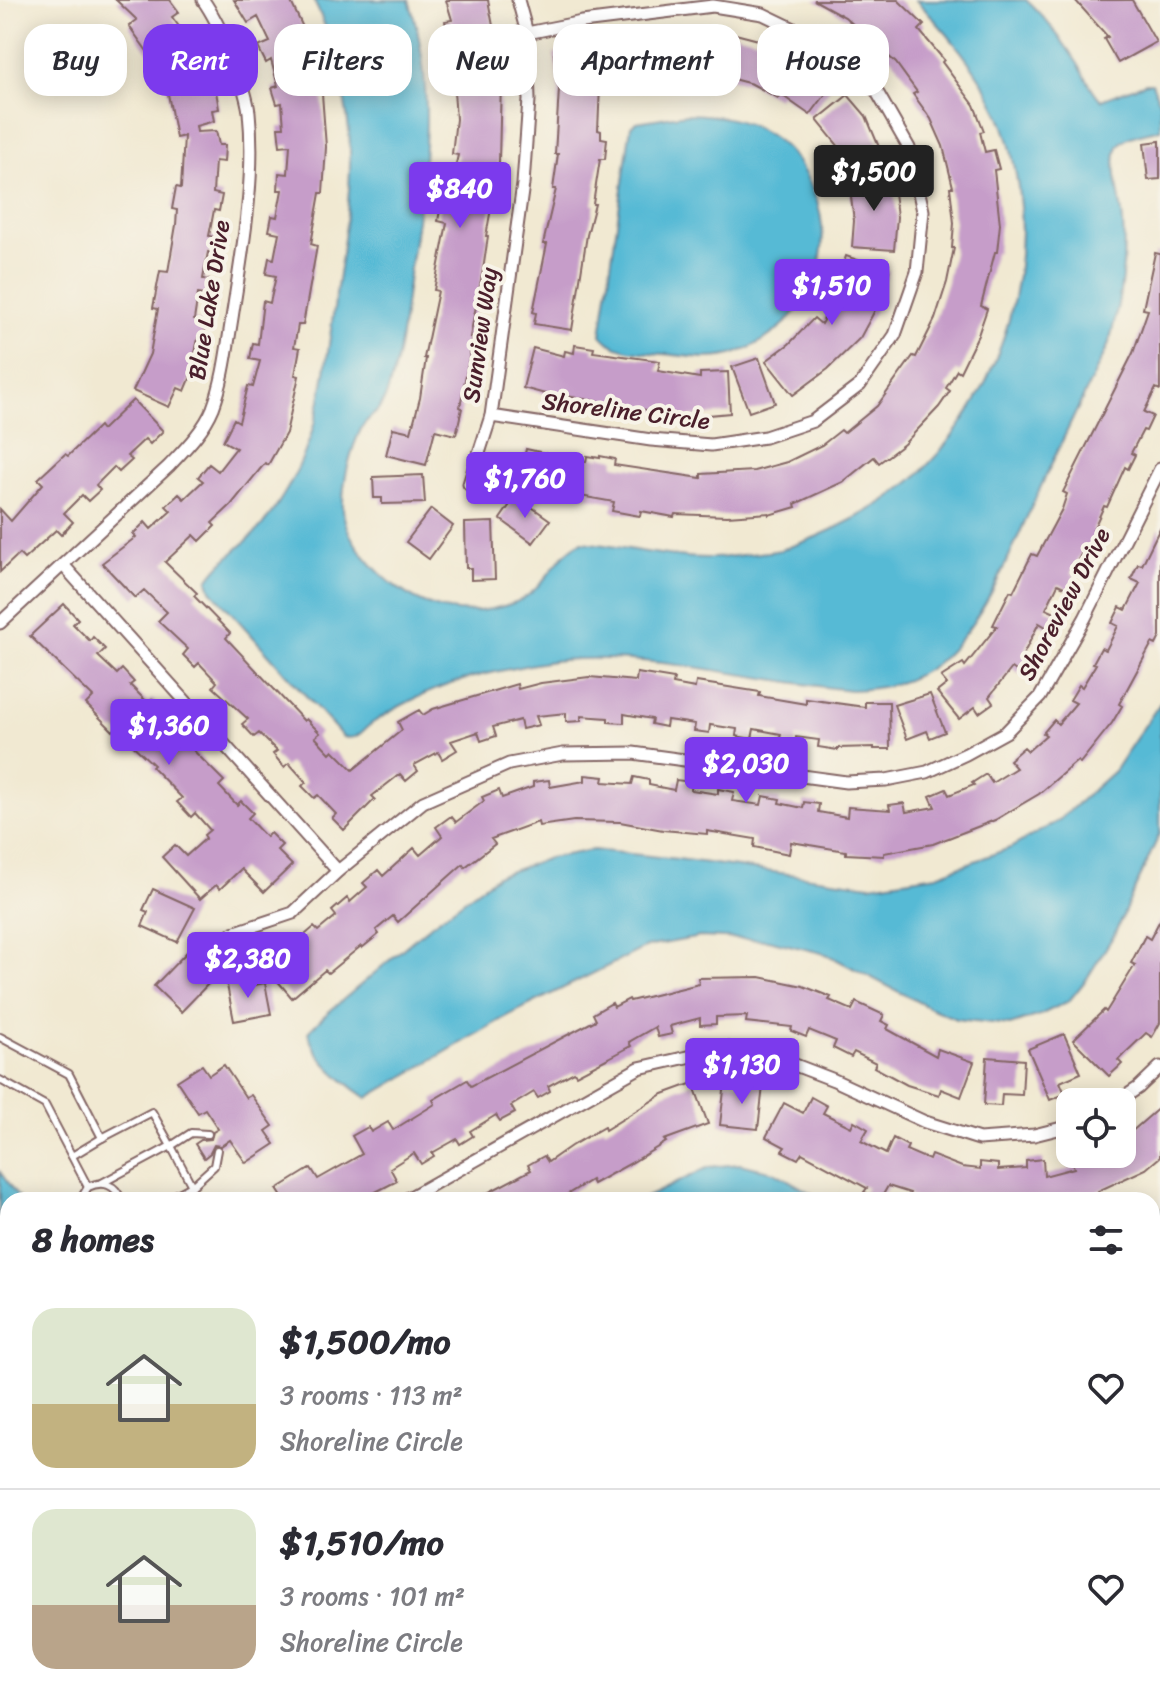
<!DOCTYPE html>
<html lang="en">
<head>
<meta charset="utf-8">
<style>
  :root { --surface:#fff; --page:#f7f7f7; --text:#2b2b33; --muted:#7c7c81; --line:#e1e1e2; --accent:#7c3aed }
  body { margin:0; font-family:Sriracha,sans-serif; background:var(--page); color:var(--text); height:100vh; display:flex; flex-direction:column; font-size:30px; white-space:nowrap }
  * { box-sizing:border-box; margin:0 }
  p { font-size:26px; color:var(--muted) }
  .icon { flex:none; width:44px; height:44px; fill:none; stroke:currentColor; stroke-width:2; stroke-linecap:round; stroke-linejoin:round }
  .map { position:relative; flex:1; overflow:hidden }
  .sheet { position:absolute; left:0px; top:1192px; width:1160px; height:512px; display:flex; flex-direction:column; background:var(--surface); border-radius:24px 24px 0 0; box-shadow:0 4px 20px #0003 }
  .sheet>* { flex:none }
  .guide { position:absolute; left:24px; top:24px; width:1112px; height:72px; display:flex; gap:16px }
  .buttons { position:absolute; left:1056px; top:1088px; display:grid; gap:16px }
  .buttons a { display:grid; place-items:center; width:80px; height:80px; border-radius:16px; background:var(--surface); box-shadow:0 4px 20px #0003; font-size:40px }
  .price { position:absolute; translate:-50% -68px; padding:0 18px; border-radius:8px; background:var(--accent); color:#fff; font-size:26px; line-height:52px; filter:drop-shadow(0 2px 4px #0008) }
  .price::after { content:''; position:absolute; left:50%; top:48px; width:24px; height:18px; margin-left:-12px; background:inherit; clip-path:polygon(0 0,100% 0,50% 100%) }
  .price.selected { background:#222; color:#fff }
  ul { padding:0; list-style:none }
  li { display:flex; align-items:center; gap:24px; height:200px; padding:0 32px }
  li+li { border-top:2px solid var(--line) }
  li span { display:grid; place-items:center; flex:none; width:224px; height:160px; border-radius:24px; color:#555 }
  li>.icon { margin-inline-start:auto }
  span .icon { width:96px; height:96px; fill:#fffc; stroke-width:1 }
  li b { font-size:34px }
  h2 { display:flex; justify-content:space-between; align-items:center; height:96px; padding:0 32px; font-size:34px }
  .pill { padding:0 28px; border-radius:24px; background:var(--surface); box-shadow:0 4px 20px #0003; font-size:28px; line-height:72px }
  .pill.selected { background:var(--accent); color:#fff }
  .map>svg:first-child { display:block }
</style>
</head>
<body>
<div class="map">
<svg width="1160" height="1704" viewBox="0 0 1160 1704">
  <rect width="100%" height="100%" fill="#f7f3e8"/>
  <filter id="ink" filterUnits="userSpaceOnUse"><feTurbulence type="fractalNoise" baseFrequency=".0125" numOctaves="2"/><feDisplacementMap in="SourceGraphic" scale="16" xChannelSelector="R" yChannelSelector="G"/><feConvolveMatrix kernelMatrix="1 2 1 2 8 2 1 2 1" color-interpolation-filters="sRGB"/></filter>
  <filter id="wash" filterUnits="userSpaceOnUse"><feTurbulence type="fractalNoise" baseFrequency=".006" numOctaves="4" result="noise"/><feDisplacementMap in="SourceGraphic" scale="32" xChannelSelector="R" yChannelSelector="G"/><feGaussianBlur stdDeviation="1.8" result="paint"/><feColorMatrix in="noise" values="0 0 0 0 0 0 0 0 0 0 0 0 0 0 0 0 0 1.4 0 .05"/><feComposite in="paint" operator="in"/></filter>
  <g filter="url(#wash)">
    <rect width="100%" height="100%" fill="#f1e9d2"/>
    <g fill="#56bad5" stroke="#506c80" stroke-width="2">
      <path d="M 313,0 L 409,0 C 439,93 423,180 409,275 C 404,308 402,345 392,377 C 389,387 386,401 378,410 C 373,416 366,420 362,427 C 350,450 342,484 343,509 C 344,527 355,545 366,558 C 405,605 456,625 516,602 C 546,590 555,554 582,542 C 626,547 670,559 714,558 C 726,558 739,555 751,554 C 760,553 771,552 781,550 C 827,535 888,505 923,470 C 1006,386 1040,262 1010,146 C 996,90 955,40 916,0 L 1026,0 C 1045,17 1062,40 1076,61 C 1085,74 1090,89 1101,100 L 1146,83 L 1152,83 L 1160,104 L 1160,129 C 1148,133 1121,135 1117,149 C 1111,168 1122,203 1123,223 C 1126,266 1120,305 1108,346 C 1084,395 1060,445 1037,495 C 1010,552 986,622 937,663 C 911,683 882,689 851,690 C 760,681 668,656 577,659 C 547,660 515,668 486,674 C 448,682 406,700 374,722 C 362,729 359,741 343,737 L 211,590 L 208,580 C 219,562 239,549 255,533 C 272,515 287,491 298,468 C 322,419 326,362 334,309 C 341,258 351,204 350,152 C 350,112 333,35 313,0 Z"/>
      <path d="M 686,114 C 716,115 742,118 768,134 C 784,144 796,158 805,174 C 846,245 812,325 737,353 C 714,362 687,356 664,354 C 643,352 615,353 601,335 L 631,126 L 637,122 Z"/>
      <path d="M 1160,703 L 1160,833 L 1114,935 L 1086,980 L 1069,1001 L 1040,1015 L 1010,1025 L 956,1019 L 928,1007 L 826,954 L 768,940 L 700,937 L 646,947 L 509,1015 L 367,1098 C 345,1083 313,1058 308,1032 L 324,1016 L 432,924 L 497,876 L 549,858 L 593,850 L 678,859 L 870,885 L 937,875 L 1010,848 L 1058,821 L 1114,771 Z"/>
      <polygon points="740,1164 774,1172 823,1200 641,1200 709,1167"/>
      <polygon points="0,1172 20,1200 8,1200 8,1258 0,1254"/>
      <polygon points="1160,1208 1160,1422 1152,1421 1152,1212"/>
      <polygon points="0,1405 8,1405 8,1582 0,1578"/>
    </g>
    <g id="blocks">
      <g fill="#c69dc9">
        <polygon points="116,0 170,0 179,12 172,17 192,44 196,42 203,58 198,60 213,92 216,91 219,109 212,110 214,121 196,126 197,132 216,131 219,145 225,145 224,162 215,161 213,193 222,195 219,211 214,210 209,236 219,238 216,254 208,252 203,279 209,280 207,296 198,294 194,320 206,322 203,338 198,338 190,379 185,391 178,388 169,407 133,391 150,354 158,309 153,308 160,271 168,272 176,225 177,210 172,209 176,187 181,188 184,136 176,138 167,88 154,61 129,26 137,20"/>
        <polygon points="234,0 290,0 310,42 322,94 326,147 323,193 320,193 311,244 317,246 303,325 298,325 294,347 300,348 295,375 299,376 286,433 268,465 265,463 231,505 212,523 215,526 200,541 194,535 165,562 197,593 194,596 230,633 226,638 304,721 306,719 320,733 315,737 330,753 333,750 353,770 402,730 398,722 419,710 423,715 433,709 517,684 518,689 541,683 589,677 636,681 637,673 674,679 673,684 695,688 696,682 722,686 760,692 759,696 806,704 806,699 865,707 865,702 889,702 890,749 874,749 874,747 838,748 838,750 818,747 819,740 796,737 795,745 779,743 781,734 754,729 752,739 736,736 737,729 710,725 709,733 694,731 695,724 667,720 666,727 651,724 652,719 624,714 624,723 608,722 608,718 581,716 581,721 566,722 566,713 536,716 539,725 522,729 520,720 493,727 496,736 481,741 478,732 451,741 457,750 442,759 438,752 414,765 418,771 406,781 400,774 372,796 375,799 344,830 332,818 336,814 318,795 314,798 302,786 306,782 289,763 284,767 273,754 277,751 259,733 254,737 242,724 248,719 213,687 217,682 199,663 195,667 183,655 188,649 158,621 167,612 144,590 135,598 102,563 136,537 133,534 145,522 151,529 171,511 166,506 179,494 184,499 203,481 198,477 209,464 218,471 236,448 223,441 234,419 239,422 248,386 253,387 260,361 250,359 253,343 258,344 263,301 270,303 276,276 266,274 269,258 274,259 279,233 269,231 272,216 277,217 282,190 278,190 279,173 288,174 290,145 280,146 278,127 284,127 282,103 277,104 272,88 278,86 271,60 266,63 258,47 270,42 258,17 248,23"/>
        <polygon points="446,0 488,0 498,52 502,52 504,80 501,80 499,162 489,202 492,203 486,236 488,236 483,270 470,337 473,337 460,407 462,408 456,435 435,430 426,465 386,455 393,428 411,432 420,398 426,358 424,358 438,291 434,290 447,223 438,221 443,194 449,195 458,155 452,154 456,119 454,91 464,91 460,47 450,49 445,21 452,20"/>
        <polygon points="814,0 898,0 924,25 919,30 944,60 942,62 974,105 984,131 980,132 985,152 994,150 999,169 994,170 1000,224 997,252 995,252 981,306 987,309 978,335 960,372 957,370 946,388 950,391 939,407 904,444 879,463 874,457 843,482 795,504 796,507 769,515 769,513 727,516 675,514 674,517 641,511 640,516 612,511 614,502 580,496 581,490 520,476 526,449 586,462 587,456 600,458 600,456 615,459 614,465 701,478 701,474 754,471 787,462 822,445 841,430 844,433 877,406 913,356 916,357 935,319 947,282 954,248 952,248 954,223 950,187 953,187 943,146 931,119 913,94 917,92 896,63 845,17"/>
        <polygon points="1075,0 1132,0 1156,42 1118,63 1104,39 1108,37"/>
        <polygon points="698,30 724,31 770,43 797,57 834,83 810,115 780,94 778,98 752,84 721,76 677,75 677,82 600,86 598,130 601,131 601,138 607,139 605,159 600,159 593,204 595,204 587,235 572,330 534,324 536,313 533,312 547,244 543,244 556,189 553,189 558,154 555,154 559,89 554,54 614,46 614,41 647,41 647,36 685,35 697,34"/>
        <polygon points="848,95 866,116 884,159 835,178 825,154 840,148 817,120"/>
        <polygon points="1160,141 1160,179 1148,180 1144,143"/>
        <polygon points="892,176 897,217 894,250 852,247 854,221 849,181"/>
        <polygon points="1155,253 1160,254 1160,390 1156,388 1144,412 1153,416 1146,431 1143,430 1131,453 1135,455 1128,469 1125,467 1107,507 1104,506 1093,530 1099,534 1092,548 1086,545 1071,573 1075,575 1068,589 1058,584 1046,609 1055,613 1048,628 1039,623 1023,655 1030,660 1019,673 1012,668 989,697 993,703 979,713 975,707 959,719 937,692 947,684 941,677 963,663 965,666 997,626 993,625 1010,591 1013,592 1032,554 1037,556 1062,509 1067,494 1063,492 1133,353 1148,310 1143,309"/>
        <polygon points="846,256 889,271 874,312 860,338 828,369 793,395 766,361 789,344 814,318 821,324 843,285 837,283"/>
        <polygon points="575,345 594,348 593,352 660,361 658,371 700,378 700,373 728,372 730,413 686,417 549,393 549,395 523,388 533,348 564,356 565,351 574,353"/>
        <polygon points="759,358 775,403 749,412 732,367"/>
        <polygon points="133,400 163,431 150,444 145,439 127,456 132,460 119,472 114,467 96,485 100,490 88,501 82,495 64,513 73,522 61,535 56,530 24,559 19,554 0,572 0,509 11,521 43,484 38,479 65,454 68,456 99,426 102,430"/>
        <polygon points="423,475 425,503 382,504 382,498 374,498 373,477"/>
        <polygon points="516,496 550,520 533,543 500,519"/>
        <polygon points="431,509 453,526 429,559 406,542"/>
        <polygon points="493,522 495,579 471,580 471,568 466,568 465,523"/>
        <polygon points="1160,528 1160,637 1156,645 1152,643 1119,704 1122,706 1112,723 1080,763 1077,761 1039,794 995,820 933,844 884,853 884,856 846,854 846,851 791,842 789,854 754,847 755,839 707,831 707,834 663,830 620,822 574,821 539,826 538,822 491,839 495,844 465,867 463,864 398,922 393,916 376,930 379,934 362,948 361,946 328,973 325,970 292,998 265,966 278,955 285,963 304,946 299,940 314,927 318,931 336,916 332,911 347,898 350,902 367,887 363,883 378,870 383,876 414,848 420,855 442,836 436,827 451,816 456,822 484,801 482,797 499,790 502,798 533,787 533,782 549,780 550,787 585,781 585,775 604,777 603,782 632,784 634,777 649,780 649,785 674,790 676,780 692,782 691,790 718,794 718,789 734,792 732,801 761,805 763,796 780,799 779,803 803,808 804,802 819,804 818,812 847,817 848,807 890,810 889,805 904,803 906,812 935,807 930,796 946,789 949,795 974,785 972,783 986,774 992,783 1016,768 1009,760 1024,747 1028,751 1046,735 1043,733 1054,720 1058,724 1076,703 1070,700 1079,685 1082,687 1096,664 1093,663 1101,648 1106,650 1118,626 1112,623 1120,607 1126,610 1140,583 1131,579 1138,564 1142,565"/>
        <polygon points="64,604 78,619 73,624 90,641 93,637 105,649 98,656 117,674 122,669 134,682 130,685 148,703 152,699 165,711 158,718 180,740 185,735 196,748 194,751 224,781 219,786 237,805 241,801 253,813 248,818 266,837 270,833 282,845 277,850 292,865 264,892 241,869 220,889 216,885 200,899 162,857 175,845 186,856 206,838 204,835 210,830 195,813 191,817 177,802 182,798 152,767 154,765 115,729 113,731 86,704 93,697 30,636"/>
        <polygon points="930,694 945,732 930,738 927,731 907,739 894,705"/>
        <polygon points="153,889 195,908 177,942 142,926 148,912 143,910"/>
        <polygon points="1160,920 1160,1023 1152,1037 1146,1033 1118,1060 1122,1064 1109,1076 1073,1040 1104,1010 1106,1012 1135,965 1131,963 1145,936 1150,939"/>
        <polygon points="188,951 200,962 196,967 211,981 181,1012 154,986"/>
        <polygon points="242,977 244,987 265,983 271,1014 234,1021 226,980"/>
        <polygon points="760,977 803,986 831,997 829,1000 852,1010 856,1002 884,1015 881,1021 889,1025 887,1029 936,1056 938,1049 974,1062 961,1097 941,1089 939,1095 907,1085 874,1067 876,1063 854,1052 851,1057 833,1048 836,1041 809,1030 806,1037 791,1031 792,1027 746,1022 747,1016 716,1017 716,1024 700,1025 700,1018 670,1026 672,1034 658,1037 655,1027 629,1042 631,1046 616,1054 576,1075 574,1072 548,1086 550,1091 538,1098 534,1092 511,1106 515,1113 500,1121 496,1115 470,1131 473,1136 460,1144 457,1139 432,1153 434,1156 421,1164 414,1153 390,1168 397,1181 360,1200 284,1200 277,1189 311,1168 318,1179 362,1154 352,1136 368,1127 371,1132 388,1122 393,1130 435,1104 433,1100 467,1080 471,1086 596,1020 593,1014 612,1003 614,1007 629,999 630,1001 699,984 698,978"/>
        <polygon points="1064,1034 1081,1073 1060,1082 1065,1094 1050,1100 1028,1049"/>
        <polygon points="987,1057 1024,1060 1022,1095 1002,1094 1001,1106 984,1105"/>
        <polygon points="202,1065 209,1075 224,1065 246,1098 251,1095 273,1126 266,1131 275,1144 246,1163 230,1140 221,1146 214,1145 210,1153 204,1158 195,1144 201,1140 211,1139 213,1132 218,1129 205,1109 198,1113 177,1081"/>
        <polygon points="725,1082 763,1086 758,1129 720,1125"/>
        <polygon points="693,1083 708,1124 664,1140 666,1142 633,1162 593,1184 591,1180 558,1200 474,1200 531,1170 528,1165 544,1156 548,1162 571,1146 604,1127 605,1130 663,1094"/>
        <polygon points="811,1097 827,1106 823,1113 851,1127 854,1121 868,1129 861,1141 886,1154 893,1138 908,1146 906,1150 929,1160 931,1155 962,1167 980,1169 980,1162 998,1164 998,1170 1026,1168 1026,1161 1043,1159 1044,1176 1074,1168 1069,1154 1122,1154 1122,1117 1130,1133 1160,1107 1160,1157 1146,1169 1098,1191 1101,1200 920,1200 909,1196 910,1193 888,1186 880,1200 864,1192 867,1188 802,1153 798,1159 782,1151 785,1147 766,1137 784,1103 803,1113"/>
      </g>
    </g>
  </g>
  <g filter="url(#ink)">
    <use href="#blocks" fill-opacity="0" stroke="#846665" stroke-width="2"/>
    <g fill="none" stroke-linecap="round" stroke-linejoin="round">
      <defs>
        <g id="lane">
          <polyline points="0,1037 69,1074 102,1138 72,1156"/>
          <polyline points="0,1080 45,1105 88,1187"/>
          <polyline points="102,1138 152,1112 171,1146 191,1133 208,1134"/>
          <polyline points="102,1183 171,1146 192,1186 166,1200"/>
          <polyline points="192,1186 214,1166 217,1150"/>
          <path d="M 80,1200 L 88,1187 C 102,1180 116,1184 121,1200"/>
        </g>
        <g id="street">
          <polyline points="491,416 651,440 711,445 765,437 813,421 860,385 895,335 917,272 923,211 909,148 873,85 819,41 763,14 713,6 582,22 527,33"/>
          <polyline points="469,484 491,416 523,184 529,100 527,33 518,0"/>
          <polyline points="64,566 338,871"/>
          <path d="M 0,623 L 169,466 C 186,448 204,430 213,408 C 224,379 227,348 232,318 C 242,252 256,180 249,112 C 245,83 220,24 203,0"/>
          <polyline points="233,933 293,913 338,871 423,802 509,764 563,754 633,753 846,782 886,780 927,772 966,754 1006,732 1040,697 1085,618 1160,469"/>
          <polyline points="1117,1102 1138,1088 1160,1067"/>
          <polyline points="405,1200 639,1068 727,1048 769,1055 834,1080 925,1122 979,1139 1034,1135 1070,1126"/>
          <polyline points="0,1314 8,1318"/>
          <polyline points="0,1355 8,1360"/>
          <polyline points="1152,1537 1160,1539"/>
          <polyline points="425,1696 443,1704"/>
          <polyline points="960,1696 961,1704"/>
          <polyline points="976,1704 1038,1704"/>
        </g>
      </defs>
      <use href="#lane" stroke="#846665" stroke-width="10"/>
      <use href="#street" stroke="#846665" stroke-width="15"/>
      <use href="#lane" stroke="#fff" stroke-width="6"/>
      <use href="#street" stroke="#fff" stroke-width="11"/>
    </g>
  </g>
  <g text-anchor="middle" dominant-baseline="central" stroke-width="8" stroke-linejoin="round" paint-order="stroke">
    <g font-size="24" fill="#4a1f2b" stroke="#f7f3e8">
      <text transform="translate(209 300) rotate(-81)">Blue Lake Drive</text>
      <text transform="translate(480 335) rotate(-82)">Sunview Way</text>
      <text transform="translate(626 411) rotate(7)">Shoreline Circle</text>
      <text transform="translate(1064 604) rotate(-62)">Shoreview Drive</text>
    </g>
  </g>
</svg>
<div class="buttons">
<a><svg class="icon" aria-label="locate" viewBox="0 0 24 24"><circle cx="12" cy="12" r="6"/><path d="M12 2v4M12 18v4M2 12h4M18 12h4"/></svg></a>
</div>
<b class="price selected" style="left:874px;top:213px">$1,500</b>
<b class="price" style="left:460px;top:230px">$840</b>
<b class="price" style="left:832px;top:327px">$1,510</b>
<b class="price" style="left:525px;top:520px">$1,760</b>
<b class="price" style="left:169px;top:767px">$1,360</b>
<b class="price" style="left:746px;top:805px">$2,030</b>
<b class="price" style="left:248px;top:1000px">$2,380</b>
<b class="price" style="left:742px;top:1106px">$1,130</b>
<div class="guide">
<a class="pill">Buy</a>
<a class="pill selected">Rent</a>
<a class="pill">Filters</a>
<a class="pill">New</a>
<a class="pill">Apartment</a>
<a class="pill">House</a>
</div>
<section class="sheet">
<h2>8 homes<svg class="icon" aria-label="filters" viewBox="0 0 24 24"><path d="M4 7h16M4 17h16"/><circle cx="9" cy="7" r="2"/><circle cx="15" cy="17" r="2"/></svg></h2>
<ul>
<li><span style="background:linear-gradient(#dfe7d0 60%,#c2b280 0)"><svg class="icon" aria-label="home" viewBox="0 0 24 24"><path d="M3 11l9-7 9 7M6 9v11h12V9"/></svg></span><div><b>$1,500/mo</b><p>3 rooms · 113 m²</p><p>Shoreline Circle</p></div><svg class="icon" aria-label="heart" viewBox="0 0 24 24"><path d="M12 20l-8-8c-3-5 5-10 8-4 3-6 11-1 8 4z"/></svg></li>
<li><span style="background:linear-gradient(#dfe7d0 60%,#b9a48a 0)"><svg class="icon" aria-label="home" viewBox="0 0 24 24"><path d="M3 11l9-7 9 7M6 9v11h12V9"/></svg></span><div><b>$1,510/mo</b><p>3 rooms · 101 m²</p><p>Shoreline Circle</p></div><svg class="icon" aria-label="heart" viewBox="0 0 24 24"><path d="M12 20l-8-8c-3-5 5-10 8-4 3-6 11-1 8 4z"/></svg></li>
</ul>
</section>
</div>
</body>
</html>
